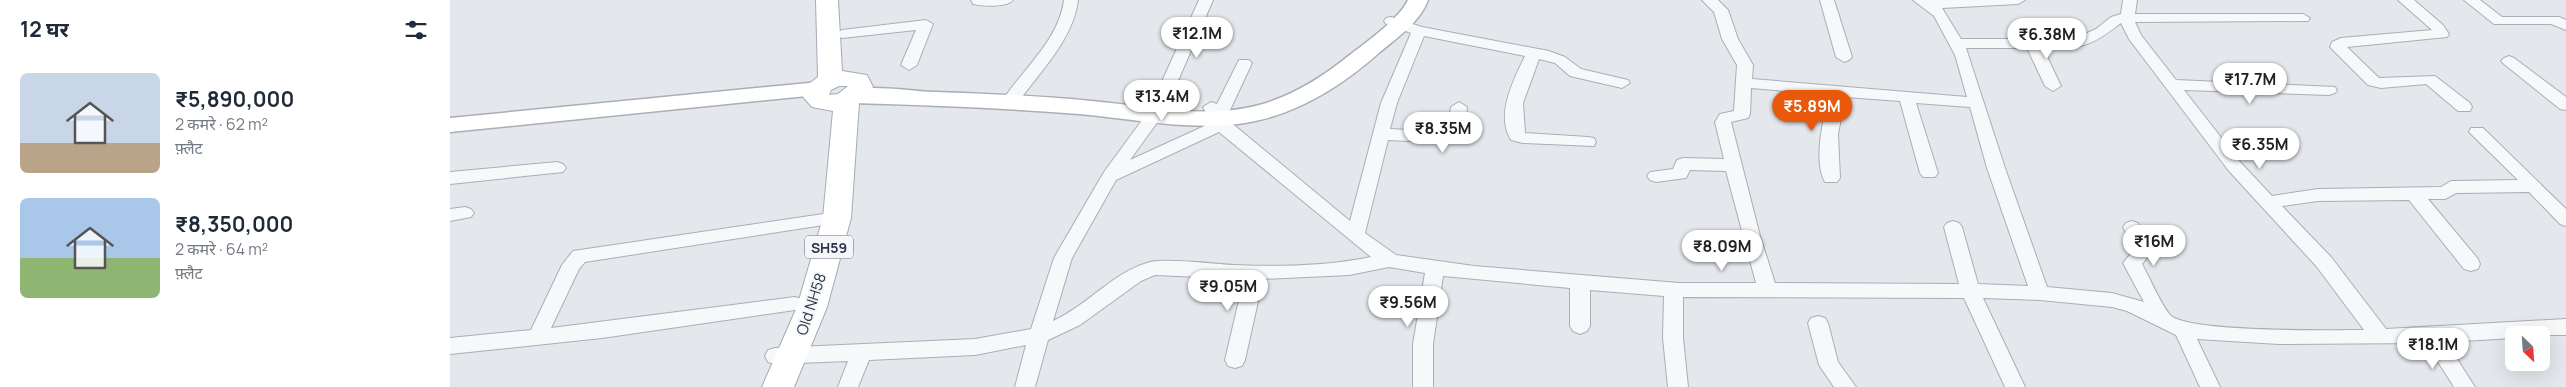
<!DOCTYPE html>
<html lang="hi">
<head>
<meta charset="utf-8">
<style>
  :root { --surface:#fff; --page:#f2f2f3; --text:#1f2937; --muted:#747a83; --accent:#ea580c }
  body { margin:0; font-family:Manrope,"Noto Sans Devanagari",sans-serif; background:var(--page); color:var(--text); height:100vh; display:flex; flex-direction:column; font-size:19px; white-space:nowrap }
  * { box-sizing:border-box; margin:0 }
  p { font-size:16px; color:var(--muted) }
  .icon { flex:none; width:28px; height:28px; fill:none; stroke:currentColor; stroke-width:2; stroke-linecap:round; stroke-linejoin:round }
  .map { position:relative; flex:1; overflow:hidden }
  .sheet { display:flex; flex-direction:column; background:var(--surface); width:450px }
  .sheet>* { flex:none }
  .needle { width:32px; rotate:155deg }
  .controls { position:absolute; left:2055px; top:326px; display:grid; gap:10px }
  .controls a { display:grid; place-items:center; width:45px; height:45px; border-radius:8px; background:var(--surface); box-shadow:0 5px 20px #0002; font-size:25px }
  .price { position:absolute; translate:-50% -42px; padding:0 11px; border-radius:18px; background:#fff; color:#222; font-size:16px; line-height:32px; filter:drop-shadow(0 1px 2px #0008) }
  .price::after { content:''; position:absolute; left:50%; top:30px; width:15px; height:11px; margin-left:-8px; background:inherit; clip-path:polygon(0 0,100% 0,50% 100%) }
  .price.current { background:var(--accent); color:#fff }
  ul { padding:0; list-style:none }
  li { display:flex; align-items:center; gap:15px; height:125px; padding:0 20px }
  li span { display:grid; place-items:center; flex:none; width:140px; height:100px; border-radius:8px; color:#555 }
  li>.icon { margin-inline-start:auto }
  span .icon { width:60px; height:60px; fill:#fffc; stroke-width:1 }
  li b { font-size:21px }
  h2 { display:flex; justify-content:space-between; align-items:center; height:60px; padding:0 20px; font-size:21px }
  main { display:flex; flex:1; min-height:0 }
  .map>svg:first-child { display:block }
</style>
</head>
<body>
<main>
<section class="sheet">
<h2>12 घर<svg class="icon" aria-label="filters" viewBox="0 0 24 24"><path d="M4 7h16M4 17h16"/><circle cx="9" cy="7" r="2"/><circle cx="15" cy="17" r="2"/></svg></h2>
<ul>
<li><span style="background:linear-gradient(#c9d6e8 70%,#b9a48a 0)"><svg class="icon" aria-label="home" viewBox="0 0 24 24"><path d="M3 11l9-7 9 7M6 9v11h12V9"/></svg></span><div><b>₹5,890,000</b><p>2 कमरे · 62 m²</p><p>फ़्लैट</p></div></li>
<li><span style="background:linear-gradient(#a9c7e8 60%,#8fb573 0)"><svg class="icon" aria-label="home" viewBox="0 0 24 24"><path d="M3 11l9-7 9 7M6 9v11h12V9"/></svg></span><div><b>₹8,350,000</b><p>2 कमरे · 64 m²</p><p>फ़्लैट</p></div></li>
</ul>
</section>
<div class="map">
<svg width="2116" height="387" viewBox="0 0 2116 387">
  <rect width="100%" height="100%" fill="#e4e7ec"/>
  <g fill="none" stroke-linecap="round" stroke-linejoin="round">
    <defs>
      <g id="minor">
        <path d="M 521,0 L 563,0 C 557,8 532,6 523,4 Z"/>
        <path d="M 614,0 L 628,0 C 624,39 588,74 566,105 L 554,105 L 552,101 C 573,69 609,40 614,0 Z"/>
        <path d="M 749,0 L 763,0 L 714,113 L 680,160 L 761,123 L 753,107 L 761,102 L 767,104 L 789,60 L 799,60 L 802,63 L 781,108 L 779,112 L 771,113 L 773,116 L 900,221 L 931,103 L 961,33 L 936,24 L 934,21 L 936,18 L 941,17 L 972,27 L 1099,51 L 1115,57 L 1131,69 L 1178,80 L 1180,83 L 1172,88 L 1120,76 L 1105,63 L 1089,59 L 1073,103 L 1075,133 L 1138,137 L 1144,138 L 1146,142 L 1144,146 L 1073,143 L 1061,140 C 1045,115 1064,79 1075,56 L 974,36 L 947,103 L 940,129 L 997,132 L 1001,107 L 1009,102 L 1017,107 C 1016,121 1017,139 1001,143 L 938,140 L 915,233 L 946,255 L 1024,266 L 1229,283 L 1306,283 L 1276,171 L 1240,170 L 1236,178 L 1206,182 L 1200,180 L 1197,176 L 1200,172 L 1223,169 L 1227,160 L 1233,158 L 1274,159 L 1265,122 L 1270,114 L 1284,111 L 1287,65 L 1272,39 L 1264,12 L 1252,0 L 1268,0 L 1278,10 L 1288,39 L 1303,65 L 1302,79 L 1517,97 L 1505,55 L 1484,16 L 1463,0 L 1575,0 L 1568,4 L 1492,8 L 1511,39 L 1624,39 L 1646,29 L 1661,17 L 1671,14 L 1673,0 L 1687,0 L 1685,14 L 1853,14 L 1860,18 L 1858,21 L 1685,22 L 1691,35 L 1726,80 L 1885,87 L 1887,90 L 1885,93 L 1879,95 L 1734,90 L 1791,163 L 1822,196 L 1868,189 L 1991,187 L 2001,181 L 2068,180 L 2019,132 L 2021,128 L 2033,128 L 2116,209 L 2116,226 L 2110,224 L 2079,192 L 2006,193 L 1995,199 L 1978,199 L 2028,259 L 2030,264 L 2028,269 L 2021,271 L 2014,269 L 1959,200 L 1868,201 L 1832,206 L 1881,257 L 1936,329 L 2116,319 L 2116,335 L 2064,335 L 2064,338 L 1996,342 L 2025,387 L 2004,387 L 1976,343 L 1829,344 L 1747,339 L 1770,387 L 1750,387 L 1726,335 L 1677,311 L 1662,307 L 1590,300 L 1533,298 L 1575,387 L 1555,387 L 1514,298 L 1233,297 L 1233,338 L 1238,387 L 1218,387 L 1213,338 L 1214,296 L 1140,290 L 1140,326 L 1137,331 L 1130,334 L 1123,331 L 1120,326 L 1120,288 L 993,276 L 983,344 L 983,387 L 963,387 L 963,344 L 975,273 L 939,267 L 899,275 L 813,279 L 795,360 L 792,366 L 785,368 L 778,366 L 775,360 L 794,279 L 705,275 L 691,281 L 630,325 L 598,340 L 585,387 L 565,387 L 576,345 L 525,355 L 419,360 L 408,387 L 388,387 L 398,361 L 325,364 L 318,362 L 315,356 L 318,350 L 325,348 L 525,339 L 581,329 L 604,258 L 654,172 L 698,112 ZM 1671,23 L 1679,39 L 1779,171 L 1867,267 L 1914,330 C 1883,330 1738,333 1720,315 C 1710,303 1700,278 1692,264 L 1703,251 L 1688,223 L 1682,221 L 1676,223 L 1673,227 L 1684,250 L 1673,263 L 1694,302 L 1662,293 L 1597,287 L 1555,168 L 1516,48 L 1577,48 L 1595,86 L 1603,91 L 1611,86 L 1593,48 C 1631,49 1640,47 1671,23 ZM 1301,88 L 1380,95 C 1373,117 1363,162 1375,182 L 1387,182 L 1390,178 L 1388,134 L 1395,97 L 1450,101 L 1470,173 L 1473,177 L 1485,177 L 1488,173 L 1466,103 L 1520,107 L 1537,168 L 1578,286 L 1528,284 L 1512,227 L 1509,223 L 1503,221 L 1497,223 L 1494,227 L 1509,284 L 1325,283 L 1310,236 L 1281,122 L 1298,118 L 1300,114 ZM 769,132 L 921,257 C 877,266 828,267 784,265 C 765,264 716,258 700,262 C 663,272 637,306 603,321 L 622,258 L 666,180 Z"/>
        <polygon points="1370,0 1384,0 1402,57 1399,60 1394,62 1386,57"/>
        <polygon points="1948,0 1964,0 1993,25 1999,34 1997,37 1897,47 1929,78 1985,76 2020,103 2022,107 2020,111 2008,111 1976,84 1931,88 1918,85 1880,47 1882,42 1891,38 1982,30"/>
        <polygon points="2014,0 2030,0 2052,17 2109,17 2116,20 2116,30 2101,24 2044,24"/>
        <polygon points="476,20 483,24 467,65 459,70 451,65 466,30 392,38 385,34 392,30"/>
        <polygon points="2059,56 2064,58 2116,97 2116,110 2110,109 2054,64 2051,61 2054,58"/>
        <polygon points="107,162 113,164 116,168 113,172 0,184 0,172"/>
        <polygon points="15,207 21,209 24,213 21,217 0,221 0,209"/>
        <polygon points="387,212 393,214 396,218 393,222 135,262 129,269 101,328 345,297 352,299 355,304 352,309 152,338 0,354 0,338 81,330 112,265 123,251"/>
        <polygon points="1368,316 1375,318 1378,323 1388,362 1406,387 1384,387 1369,365 1358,323 1361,318"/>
      </g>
      <g id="secondary">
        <path d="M 958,0 L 978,0 C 970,22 948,37 930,52 C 892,86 846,115 795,123 C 740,131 684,119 629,114 C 554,108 478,105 403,103 L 395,101 L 392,96 L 395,91 C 420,84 459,91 485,92 C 541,94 596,96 651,102 C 702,107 759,119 809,105 C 843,96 874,76 901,54 C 917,42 950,18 958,0 Z"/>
        <polygon points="369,82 377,84 380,89 377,94 0,132 0,118"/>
      </g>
      <path id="primary" d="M 366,0 L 388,0 L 392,71 L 417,75 L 423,87 L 409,103 L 401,218 L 377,307 L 344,387 L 312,387 L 347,307 L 373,218 L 383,111 L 362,107 L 353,97 L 360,83 L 368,77 ZM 389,86 L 398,86 L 388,94 L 379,95 L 381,90 Z"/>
    </defs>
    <use href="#minor" stroke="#a9aeb7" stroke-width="2"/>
    <use href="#secondary" stroke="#a9aeb7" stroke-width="3"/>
    <use href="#primary" stroke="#a3abb8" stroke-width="2"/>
    <use href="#minor" fill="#f7f8fa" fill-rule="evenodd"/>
    <use href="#secondary" fill="#fff" fill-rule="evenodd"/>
    <use href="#primary" fill="#fff" fill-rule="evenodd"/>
  </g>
  <g text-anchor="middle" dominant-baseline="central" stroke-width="4" stroke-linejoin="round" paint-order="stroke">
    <rect fill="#f4f6f9" stroke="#676e7b" stroke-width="1" x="355" y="235.5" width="48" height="23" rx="4"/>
    <g font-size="14" font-weight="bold" fill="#2b3445">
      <text x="379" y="247">SH59</text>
    </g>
    <g font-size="15" fill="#2b3445" stroke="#f4f6f9">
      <text transform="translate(361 304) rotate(-72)">Old NH58</text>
    </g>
  </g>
</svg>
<div class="controls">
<a><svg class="needle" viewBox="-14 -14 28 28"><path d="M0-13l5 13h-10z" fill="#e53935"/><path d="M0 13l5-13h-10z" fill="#747a83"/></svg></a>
</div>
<b class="price" style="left:747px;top:59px">₹12.1M</b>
<b class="price" style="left:1597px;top:60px">₹6.38M</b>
<b class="price" style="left:1800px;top:105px">₹17.7M</b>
<b class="price" style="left:712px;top:122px">₹13.4M</b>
<b class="price current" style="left:1362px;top:132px">₹5.89M</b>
<b class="price" style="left:993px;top:154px">₹8.35M</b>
<b class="price" style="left:1810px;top:170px">₹6.35M</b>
<b class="price" style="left:1704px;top:267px">₹16M</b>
<b class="price" style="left:1272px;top:272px">₹8.09M</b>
<b class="price" style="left:778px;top:312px">₹9.05M</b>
<b class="price" style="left:958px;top:328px">₹9.56M</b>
<b class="price" style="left:1983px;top:370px">₹18.1M</b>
</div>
</main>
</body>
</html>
